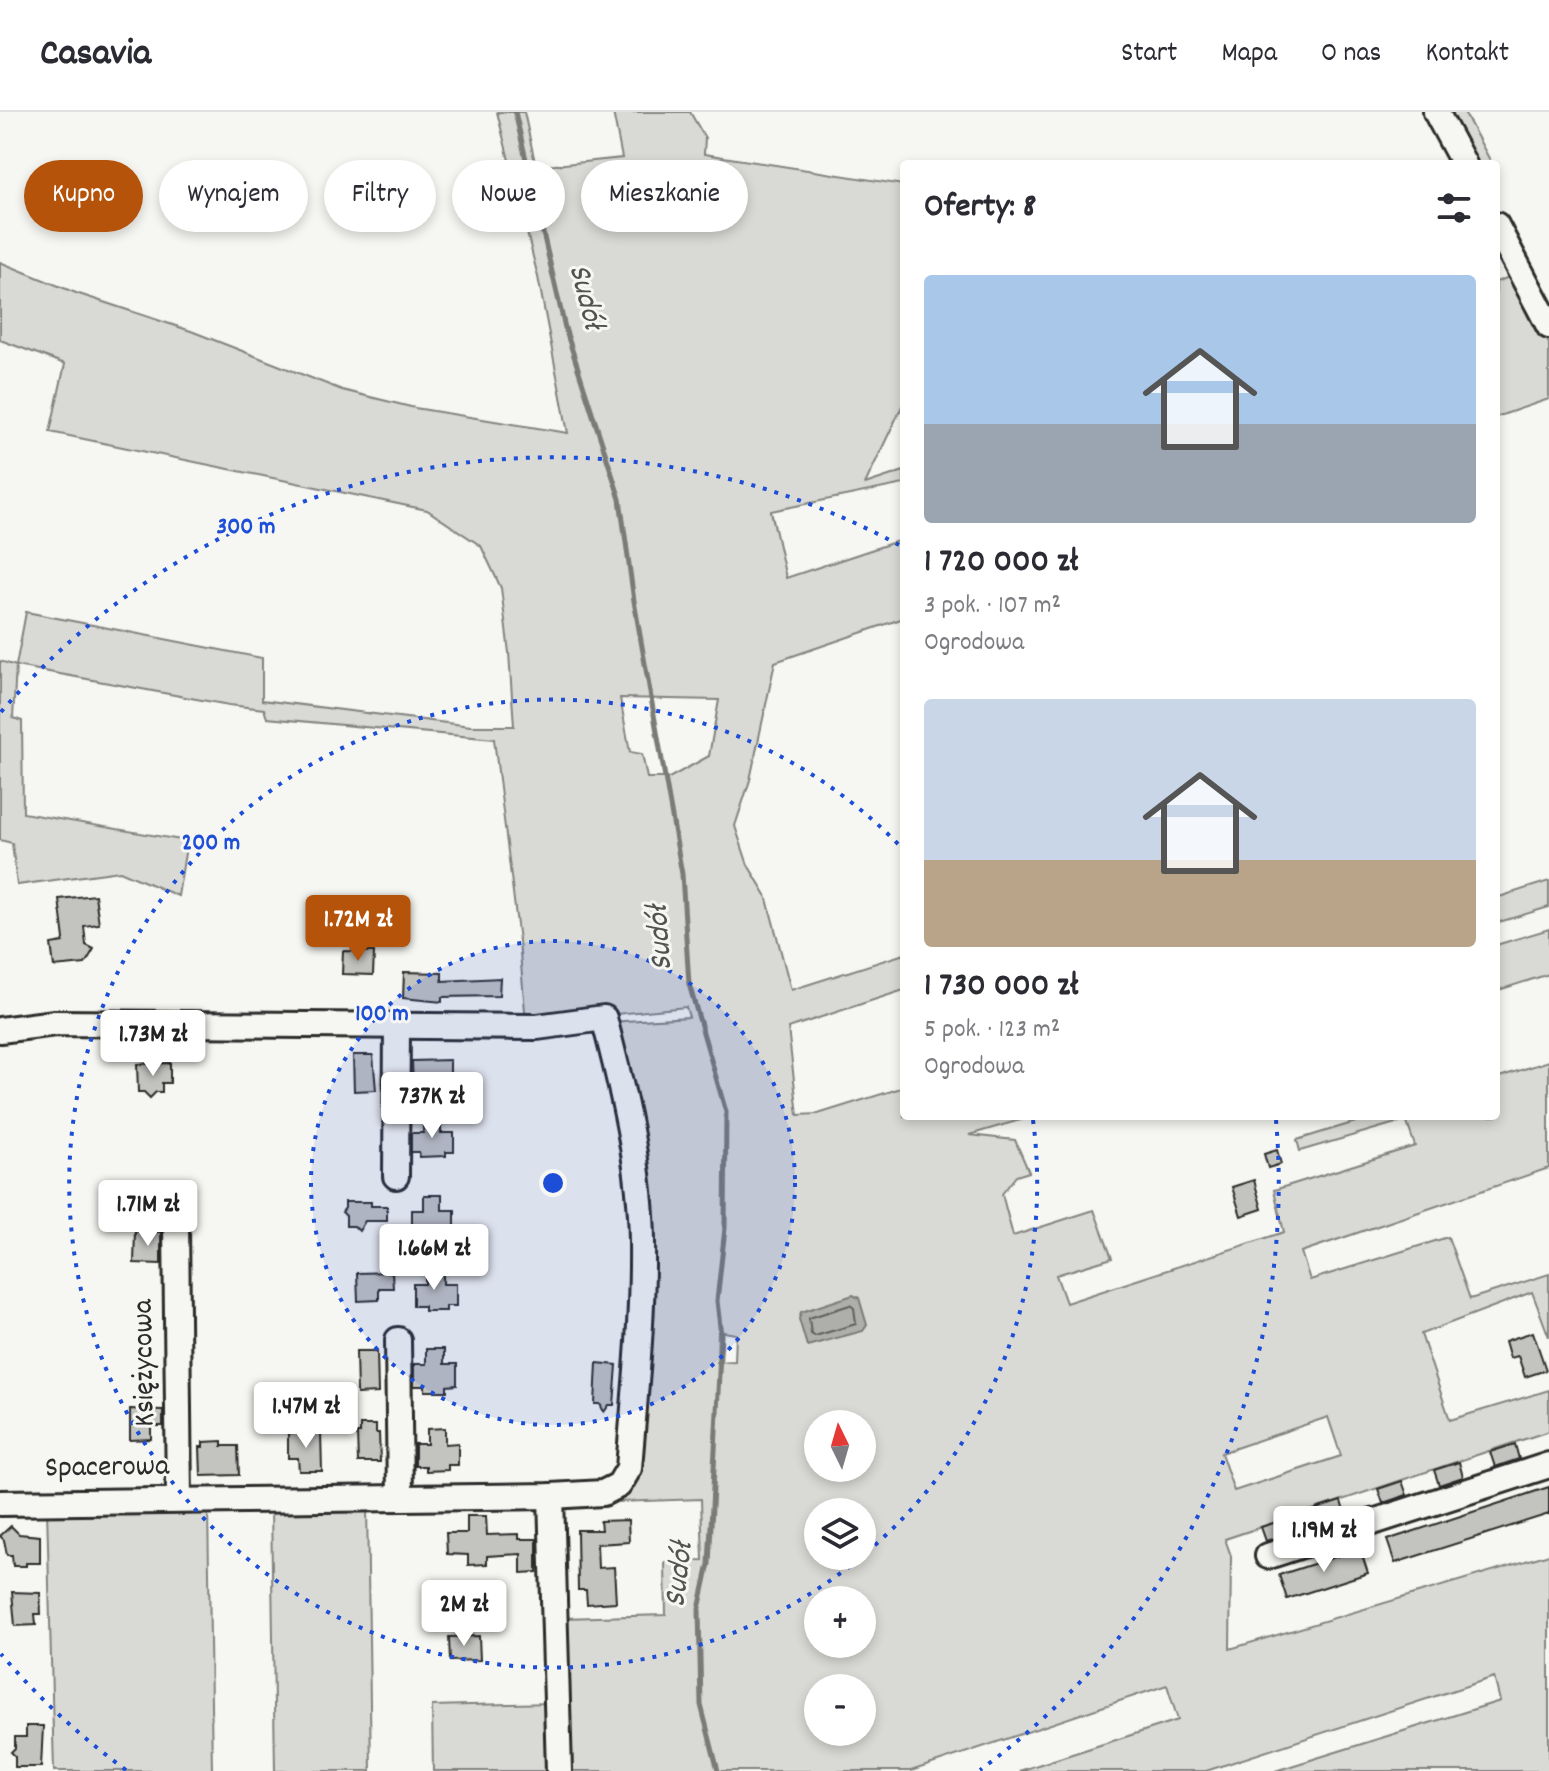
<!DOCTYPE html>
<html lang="pl">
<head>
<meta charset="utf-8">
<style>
  :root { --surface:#fff; --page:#f2f2f3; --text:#2b2b33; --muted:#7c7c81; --line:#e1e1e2; --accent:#b45309 }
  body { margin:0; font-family:Dekko,sans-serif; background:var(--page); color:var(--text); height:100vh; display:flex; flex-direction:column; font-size:30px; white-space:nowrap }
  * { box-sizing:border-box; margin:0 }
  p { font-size:26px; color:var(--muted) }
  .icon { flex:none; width:44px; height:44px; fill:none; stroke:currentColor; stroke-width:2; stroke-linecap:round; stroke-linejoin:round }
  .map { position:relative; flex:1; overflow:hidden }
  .panel { position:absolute; left:900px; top:48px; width:600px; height:960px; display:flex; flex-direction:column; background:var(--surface); border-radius:8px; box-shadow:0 4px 12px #0003 }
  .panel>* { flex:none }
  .hud { position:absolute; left:24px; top:48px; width:756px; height:72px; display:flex; gap:16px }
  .needle { width:52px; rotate:355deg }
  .buttons { position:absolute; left:804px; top:1298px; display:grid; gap:16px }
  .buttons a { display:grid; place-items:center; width:72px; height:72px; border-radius:50%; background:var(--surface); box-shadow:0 4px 12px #0003; font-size:40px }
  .price { position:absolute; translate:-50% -68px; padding:0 18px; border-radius:8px; background:#fff; color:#222; font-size:26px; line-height:52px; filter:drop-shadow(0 2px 4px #0008) }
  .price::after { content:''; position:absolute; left:50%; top:48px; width:24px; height:18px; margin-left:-12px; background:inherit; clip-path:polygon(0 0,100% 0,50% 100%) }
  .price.selected { background:var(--accent); color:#fff }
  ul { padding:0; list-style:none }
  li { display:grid; align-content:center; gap:16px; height:424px; padding:0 24px }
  li span { display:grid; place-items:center; height:248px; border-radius:8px; color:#555 }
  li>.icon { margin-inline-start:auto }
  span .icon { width:144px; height:144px; fill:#fffc; stroke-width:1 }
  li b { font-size:34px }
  h2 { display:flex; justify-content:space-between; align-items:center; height:96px; padding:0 24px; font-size:34px }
  .tag { padding:0 28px; border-radius:36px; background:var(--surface); box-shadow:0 4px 12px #0003; font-size:28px; line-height:72px }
  .tag.selected { background:var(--accent); color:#fff }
  header { display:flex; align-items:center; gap:48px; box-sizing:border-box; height:112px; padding:0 40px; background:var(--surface); border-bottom:2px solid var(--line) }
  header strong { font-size:38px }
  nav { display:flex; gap:44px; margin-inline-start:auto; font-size:28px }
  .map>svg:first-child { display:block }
</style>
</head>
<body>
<header>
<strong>Casavia</strong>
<nav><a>Start</a><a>Mapa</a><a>O nas</a><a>Kontakt</a></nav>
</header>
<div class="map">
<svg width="1549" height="1659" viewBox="0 0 1549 1659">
  <rect width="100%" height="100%" fill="#f6f6f2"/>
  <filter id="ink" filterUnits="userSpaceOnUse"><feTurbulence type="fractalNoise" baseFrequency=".0125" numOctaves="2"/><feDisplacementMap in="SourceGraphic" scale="16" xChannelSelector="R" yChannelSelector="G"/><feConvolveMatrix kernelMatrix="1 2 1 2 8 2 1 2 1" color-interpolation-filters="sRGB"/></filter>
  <g filter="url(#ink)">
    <g fill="#d9d9d5" stroke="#828280" stroke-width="2" fill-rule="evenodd">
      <path d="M 497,0 L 524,0 L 536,55 L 622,46 L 613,0 L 690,0 L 705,26 L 704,42 L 904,73 L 904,290 L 865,372 L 904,359 L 904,372 L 771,399 L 786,466 L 904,427 L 904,506 L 775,550 L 750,668 L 735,714 L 748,753 L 766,783 L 791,878 L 904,842 L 904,878 L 788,916 L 798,1003 L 818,1002 L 904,975 L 904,1004 L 1034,1004 L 969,1023 L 1015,1028 L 1029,1060 L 1016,1064 L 1002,1082 L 1013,1124 L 1094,1098 L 1112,1146 L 1056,1163 L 1066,1191 L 1284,1120 L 1274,1078 L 1415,1034 L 1406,1008 L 1300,1039 L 1297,1028 L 1375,1004 L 1496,1004 L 1496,966 L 1549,949 L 1549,1056 L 1301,1140 L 1310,1168 L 1448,1125 L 1470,1187 L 1549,1162 L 1549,1225 L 1532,1180 L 1421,1222 L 1450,1308 L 1549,1278 L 1549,1319 L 1225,1427 L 1231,1444 L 1230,1537 L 1549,1442 L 1549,1659 L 1275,1659 L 1500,1589 L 1494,1565 L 1206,1659 L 1019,1659 L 1178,1608 L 1167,1573 L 911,1659 L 566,1659 L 563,1506 L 666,1503 L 665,1450 L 703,1448 L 701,1387 L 618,1390 L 636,1357 L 644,1217 L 609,910 L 689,905 L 686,895 L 526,911 L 519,829 L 494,627 L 267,606 L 264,597 L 229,593 L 16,554 L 13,606 L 22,609 L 23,701 L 187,729 L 178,784 L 120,759 L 17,773 L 12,731 L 0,728 L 0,549 L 16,554 L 26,500 L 262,546 L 262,588 L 471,614 L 514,614 L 509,541 L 501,476 L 481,434 L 427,398 L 50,320 L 65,252 L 0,228 L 0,150 L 76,181 L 191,219 L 342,278 L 415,296 L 568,321 L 538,165 ZM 620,586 L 719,588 L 709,644 L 669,666 L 647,666 L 642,642 L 630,640 ZM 718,1219 L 736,1222 L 735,1249 L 717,1250 ZM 1328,1305 L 1341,1344 L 1234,1379 L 1221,1341 ZM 818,1312 L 862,1312 L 862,1356 L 818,1356 ZM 818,1400 L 862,1400 L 862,1444 L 818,1444 ZM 818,1488 L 862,1488 L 862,1532 L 818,1532 ZM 818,1576 L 862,1576 L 862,1620 L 818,1620 Z"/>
      <polygon points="1444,0 1464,0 1492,52 1473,52"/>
      <polygon points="1517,162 1549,232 1549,287 1496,305 1496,170"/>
      <polygon points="1549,769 1549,795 1496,811 1496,786"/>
      <polygon points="1549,817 1549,862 1496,879 1496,833"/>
      <polygon points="367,1392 371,1659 275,1659 271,1393"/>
      <polygon points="208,1395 212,1659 54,1659 47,1397"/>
      <polygon points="553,1591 554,1659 433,1659 432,1594"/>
    </g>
    <polygon fill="#aeaeab" stroke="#7a7a78" stroke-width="2" points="853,1183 859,1186 867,1213 863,1219 807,1234 799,1207 801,1200"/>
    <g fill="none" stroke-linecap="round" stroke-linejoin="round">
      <polygon stroke="#5f5f5e" stroke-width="2" points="850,1193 854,1196 856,1212 815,1224 811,1222 809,1206"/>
      <polyline stroke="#7a7a78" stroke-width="5" points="515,0 565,216 620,387 634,489 682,762 689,872 726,1000 725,1116 717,1189 721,1223 709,1452 699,1497 701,1593 718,1659"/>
    </g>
    <g fill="#c3c3c0" stroke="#2b2b2b" stroke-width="2">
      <polygon points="95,783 99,812 84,814 86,833 94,837 85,852 54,855 51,832 63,830 64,827 59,787"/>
      <polygon points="343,839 374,840 373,863 342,862"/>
      <polygon points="404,860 442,861 442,869 500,866 499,884 442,885 442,890 403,886"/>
      <polygon points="353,943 373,943 376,978 354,979"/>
      <polygon points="450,948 450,974 413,975 412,949"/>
      <polygon points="170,951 170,971 162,971 162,980 156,980 150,986 144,980 138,980 137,952"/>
      <polygon points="423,1006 441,1006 441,1021 454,1021 454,1040 446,1040 446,1044 419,1045 419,1040 411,1040 411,1021 423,1021"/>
      <polygon points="1277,1038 1281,1052 1268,1056 1264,1042"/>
      <polygon points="1254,1068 1262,1097 1241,1104 1232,1075"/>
      <polygon points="424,1083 442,1083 442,1098 455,1098 455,1116 447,1116 448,1121 420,1122 420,1117 412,1117 412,1098 424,1098"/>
      <polygon points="345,1090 371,1090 371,1094 387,1094 387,1109 365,1109 359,1119 354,1114 346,1114 346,1104 342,1100 345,1096"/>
      <polygon points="135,1119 161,1120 161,1152 134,1151"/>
      <polygon points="425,1157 443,1157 443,1172 456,1172 456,1194 446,1194 446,1199 424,1199 424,1194 413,1194 413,1172 425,1172"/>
      <polygon points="392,1160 393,1176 379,1176 379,1188 358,1189 357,1161"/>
      <polygon points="1533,1220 1546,1258 1525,1265 1518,1244 1510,1246 1505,1229"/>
      <polygon points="426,1237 444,1237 444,1252 457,1252 457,1273 447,1274 447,1279 425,1279 425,1274 414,1274 414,1252 426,1252"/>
      <polygon points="356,1239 377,1239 378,1281 357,1282"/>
      <polygon points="597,1251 617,1253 614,1293 609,1293 604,1300 600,1292 595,1292"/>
      <polygon points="130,1297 163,1298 163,1314 151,1314 151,1327 130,1328"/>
      <polygon points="360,1313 376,1313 376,1321 379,1321 380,1350 358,1350 357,1321 360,1321"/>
      <polygon points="445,1316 445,1332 458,1331 458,1353 448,1353 448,1358 426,1359 426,1354 415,1354 415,1332 427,1332 427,1317"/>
      <polygon points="321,1320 322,1359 299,1359 298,1346 288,1346 288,1321"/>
      <polygon points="222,1329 222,1334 238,1334 239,1363 201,1364 200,1335 203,1335 203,1330"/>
      <polygon points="1515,1332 1519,1347 1495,1355 1490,1340"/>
      <polygon points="1459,1350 1463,1365 1439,1373 1434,1358"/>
      <polygon points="1402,1369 1407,1383 1383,1391 1378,1377"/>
      <polygon points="1549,1375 1549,1402 1395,1451 1387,1428"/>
      <polygon points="1341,1389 1345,1403 1321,1411 1316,1397"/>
      <polygon points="467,1404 486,1404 487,1423 519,1422 519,1427 537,1427 537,1460 521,1461 521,1442 487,1444 487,1452 468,1453 468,1443 447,1442 446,1421 467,1421"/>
      <polygon points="1286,1407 1290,1421 1266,1429 1261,1415"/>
      <polygon points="628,1408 629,1430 597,1432 598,1456 614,1455 616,1490 587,1492 586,1478 578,1478 577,1418 601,1418 600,1409"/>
      <polygon points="11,1414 19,1422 40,1424 40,1451 26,1451 26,1454 13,1454 12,1443 7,1443 4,1428 0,1424"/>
      <polygon points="1360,1437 1368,1461 1287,1487 1279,1463"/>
      <polygon points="12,1480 40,1481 41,1502 35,1502 36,1513 15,1514"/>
      <polygon points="479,1524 480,1548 450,1549 449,1525"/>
      <polygon points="26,1614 43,1614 41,1655 15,1655 15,1644 11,1640 15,1636 15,1625 26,1625"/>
    </g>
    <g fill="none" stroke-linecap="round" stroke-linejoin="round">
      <defs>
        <g id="minor">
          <polyline points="1436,0 1464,52"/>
          <polyline points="1496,113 1549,214"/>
          <path d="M 0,918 L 55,911 L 537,915 L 604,906 C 623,979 641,1054 642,1129 C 643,1205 635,1281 629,1356 L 619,1373 L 603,1381 L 551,1384 L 0,1391"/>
          <polyline points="396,1064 397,915"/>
          <polyline points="176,1113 179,1388"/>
          <polyline points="398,1228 400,1385"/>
          <polyline points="551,1384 559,1659"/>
          <polyline points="1268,1444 1549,1353"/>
        </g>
      </defs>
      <use href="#minor" stroke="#2b2b2b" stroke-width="30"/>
      <use href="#minor" stroke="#f6f6f2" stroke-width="24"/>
    </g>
  </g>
  <circle cx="553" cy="1071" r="242" fill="#1d4ed8" fill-opacity=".12"/>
  <g fill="none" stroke="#1d4ed8" stroke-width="4" stroke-dasharray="4 8">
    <circle cx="553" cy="1071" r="242"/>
    <path d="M1033 1008A484 484 0 1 1 901 735"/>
    <path d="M126 1658A726 726 0 0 1 1 1542M1 600A726 726 0 0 1 899 433M1276 1008A726 726 0 0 1 980 1658"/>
  </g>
  <g text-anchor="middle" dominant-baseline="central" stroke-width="6" stroke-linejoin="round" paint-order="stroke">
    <g font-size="30" fill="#2b2b2b" stroke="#f6f6f2">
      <text transform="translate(146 1251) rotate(-91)">Księżycowa</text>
      <text transform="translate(107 1357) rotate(-1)">Spacerowa</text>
    </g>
    <g font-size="32" font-style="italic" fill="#525251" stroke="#f6f6f2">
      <text transform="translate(584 185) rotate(76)">Sudół</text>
      <text transform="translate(662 826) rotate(-94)">Sudół</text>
      <text transform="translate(681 1463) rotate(-83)">Sudół</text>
    </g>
  </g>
  <circle cx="553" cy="1071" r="12" fill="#1d4ed8" stroke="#f6f6f2" stroke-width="4"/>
  <g font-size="24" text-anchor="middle" font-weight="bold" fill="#1d4ed8" stroke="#f6f6f2" stroke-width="6" stroke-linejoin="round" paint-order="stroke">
    <text x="246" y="421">300 m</text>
    <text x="211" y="737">200 m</text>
    <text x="382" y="908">100 m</text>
  </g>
</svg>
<div class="buttons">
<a><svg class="needle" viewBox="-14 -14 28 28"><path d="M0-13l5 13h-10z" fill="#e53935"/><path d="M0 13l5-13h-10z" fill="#7c7c81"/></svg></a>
<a><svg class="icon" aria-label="layers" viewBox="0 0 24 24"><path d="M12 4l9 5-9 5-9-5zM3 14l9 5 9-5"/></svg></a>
<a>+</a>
<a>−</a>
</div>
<b class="price selected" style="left:358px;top:851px">1.72M zł</b>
<b class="price" style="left:153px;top:966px">1.73M zł</b>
<b class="price" style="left:432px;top:1028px">737K zł</b>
<b class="price" style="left:148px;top:1136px">1.71M zł</b>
<b class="price" style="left:434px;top:1180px">1.66M zł</b>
<b class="price" style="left:306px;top:1338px">1.47M zł</b>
<b class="price" style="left:1324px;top:1462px">1.19M zł</b>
<b class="price" style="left:464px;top:1536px">2M zł</b>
<div class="hud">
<a class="tag selected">Kupno</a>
<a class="tag">Wynajem</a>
<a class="tag">Filtry</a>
<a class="tag">Nowe</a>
<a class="tag">Mieszkanie</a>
</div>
<section class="panel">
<h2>Oferty: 8<svg class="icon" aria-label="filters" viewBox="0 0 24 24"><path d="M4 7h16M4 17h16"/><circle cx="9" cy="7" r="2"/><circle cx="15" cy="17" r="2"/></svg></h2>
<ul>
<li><span style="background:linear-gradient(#a9c7e8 60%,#9aa5b1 0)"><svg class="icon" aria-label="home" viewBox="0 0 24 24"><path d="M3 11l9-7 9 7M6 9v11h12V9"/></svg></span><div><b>1 720 000 zł</b><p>3 pok. · 107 m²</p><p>Ogrodowa</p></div></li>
<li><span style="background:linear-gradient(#c9d6e8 65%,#b9a48a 0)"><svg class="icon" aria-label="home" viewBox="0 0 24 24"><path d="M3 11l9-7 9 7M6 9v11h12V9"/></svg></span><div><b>1 730 000 zł</b><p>5 pok. · 123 m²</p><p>Ogrodowa</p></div></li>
</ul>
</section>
</div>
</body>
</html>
